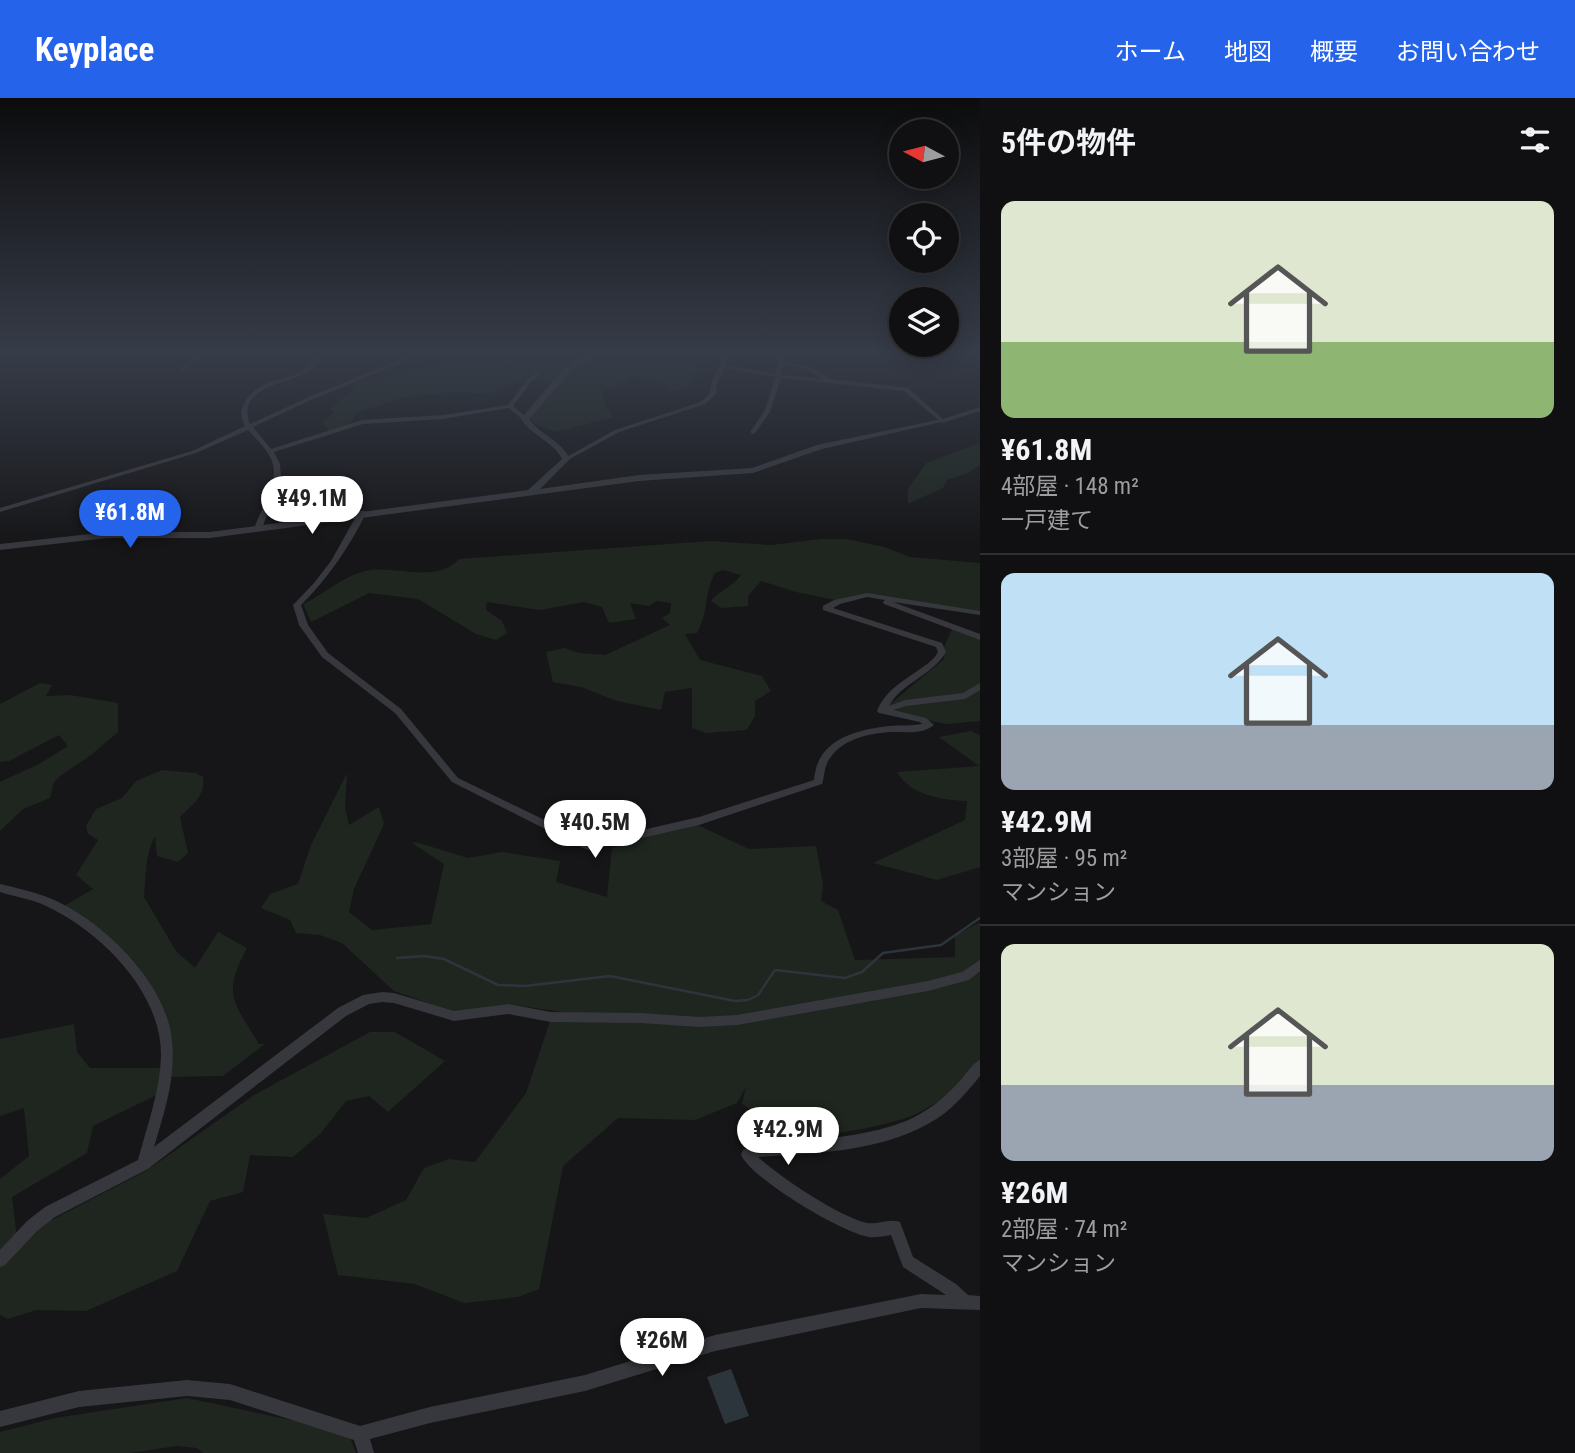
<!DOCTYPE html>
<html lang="ja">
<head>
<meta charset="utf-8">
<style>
  :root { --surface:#101012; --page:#1e1e20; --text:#f1f3f6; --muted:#9c9d9f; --line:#303032; --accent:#2563eb }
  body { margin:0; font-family:"Roboto Condensed","Noto Sans JP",sans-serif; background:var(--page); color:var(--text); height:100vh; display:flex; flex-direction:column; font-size:26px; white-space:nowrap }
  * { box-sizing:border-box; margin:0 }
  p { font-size:23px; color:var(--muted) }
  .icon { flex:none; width:38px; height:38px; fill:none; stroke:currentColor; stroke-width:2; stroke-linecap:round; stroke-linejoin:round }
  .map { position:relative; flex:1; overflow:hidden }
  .sheet { display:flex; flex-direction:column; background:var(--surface); width:595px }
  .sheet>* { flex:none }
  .needle { width:46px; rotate:277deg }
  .tools { position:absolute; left:889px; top:21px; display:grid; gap:14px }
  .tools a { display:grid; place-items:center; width:70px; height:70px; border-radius:50%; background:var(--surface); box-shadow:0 4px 18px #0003,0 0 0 2px var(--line); font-size:35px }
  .price { position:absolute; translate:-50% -60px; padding:0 16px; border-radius:24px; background:#fff; color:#222; font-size:23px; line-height:46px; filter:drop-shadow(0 2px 4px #0008) }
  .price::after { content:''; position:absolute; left:50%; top:42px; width:21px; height:16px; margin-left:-10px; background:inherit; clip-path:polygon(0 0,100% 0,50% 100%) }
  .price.on { background:var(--accent); color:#fff }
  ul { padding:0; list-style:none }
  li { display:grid; align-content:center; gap:14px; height:371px; padding:0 21px }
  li+li { border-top:2px solid var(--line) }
  li span { display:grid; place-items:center; height:217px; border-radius:14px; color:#555 }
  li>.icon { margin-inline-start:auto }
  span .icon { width:126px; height:126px; fill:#fffc; stroke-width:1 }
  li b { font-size:30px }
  h2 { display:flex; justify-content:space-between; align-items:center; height:84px; padding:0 21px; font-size:30px }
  header { display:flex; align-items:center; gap:42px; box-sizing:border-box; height:98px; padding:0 35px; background:var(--accent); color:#fff }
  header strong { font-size:33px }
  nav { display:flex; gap:38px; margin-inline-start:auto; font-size:24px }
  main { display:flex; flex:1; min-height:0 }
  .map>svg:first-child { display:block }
</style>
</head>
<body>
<header>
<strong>Keyplace</strong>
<nav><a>ホーム</a><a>地図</a><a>概要</a><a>お問い合わせ</a></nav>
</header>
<main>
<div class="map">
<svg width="980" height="1355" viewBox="0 0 980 1355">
  <rect width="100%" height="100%" fill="#161618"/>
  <g fill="#1e261f">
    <polygon points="468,256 702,256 689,290 669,294 657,284 632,277 627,284 602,293 606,309 614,319 554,334 533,325 530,320 555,286 526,281 489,296 455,294 405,299 357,315 349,327 330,334 322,324 334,315 330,310 356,290 349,287 446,264"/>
    <polygon points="980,345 980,367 968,375 947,382 943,390 908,406 908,391 926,365"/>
    <path d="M 821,441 L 846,441 L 884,449 L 910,459 L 980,465 L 980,516 L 875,498 L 840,503 L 796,494 L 761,483 L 748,498 L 748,508 L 721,510 L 711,503 C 720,491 732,490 741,477 L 723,472 L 715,475 C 704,496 708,517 697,535 L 685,536 L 700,562 L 762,578 L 771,593 L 755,603 L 755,618 L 747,632 L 706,635 L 692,630 L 692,590 L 665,594 L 661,612 L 617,603 L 581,589 L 553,584 L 546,554 L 564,550 L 579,555 L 605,557 L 670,527 L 662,520 L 670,515 L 671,505 L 657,503 L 649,508 L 630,505 L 636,521 L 609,525 L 602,509 L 584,504 L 540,512 L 487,504 L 486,512 L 502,523 L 507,535 L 496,542 L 476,536 L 418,501 L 369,495 L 311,524 L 303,506 C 325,496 346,475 371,472 C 400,469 437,485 459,461 L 710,443 L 771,447 Z"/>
    <polygon points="953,529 976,541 980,537 980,623 946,626 882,613 944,561 944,549"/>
    <polygon points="40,585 52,587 46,598 70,597 118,605 118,634 91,657 60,678 54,684 50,700 23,711 0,733 0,684 39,666 68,648 59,637 9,663 0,664 0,606"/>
    <path d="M 971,633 L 980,637 L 980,769 L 937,782 L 873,765 L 965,722 L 967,703 C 943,702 911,698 897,674 L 979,668 L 939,639 Z"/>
    <path d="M 162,672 L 195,675 L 203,679 C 206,698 192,707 180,719 L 188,755 L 178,764 L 157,758 L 155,738 C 145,756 146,778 144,799 L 176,853 L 195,870 L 218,834 L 247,850 C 222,897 233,903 259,946 L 265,946 L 223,978 L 171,979 C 170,965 171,950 169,936 C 158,879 112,833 62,809 L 93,791 L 76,777 L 98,742 L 88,736 L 86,728 L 96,711 L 122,700 L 136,683 Z"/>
    <path d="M 347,675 L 345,709 L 349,727 L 379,709 L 384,726 L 354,791 L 349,814 L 372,832 L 431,826 L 444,766 L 412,745 L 416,744 L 468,760 L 502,754 L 560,763 L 556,784 L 607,799 L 612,750 L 691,724 L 749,751 L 816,748 L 823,787 L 821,803 L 838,812 L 855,862 L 955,859 L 955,838 L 980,824 L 980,976 C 959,989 938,1005 916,1016 C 887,1030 772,1049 743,1039 L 757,1015 L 742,1006 L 746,989 L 737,1005 L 695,1022 L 618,1020 L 563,1068 L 539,1191 L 518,1199 L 464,1205 L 415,1186 L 338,1177 L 323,1116 L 366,1120 L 406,1102 L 424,1070 L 449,1061 L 475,1064 L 526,995 L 550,923 L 598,919 L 506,906 L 453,914 L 394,893 L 342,845 L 320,837 L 296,835 L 290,822 L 261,810 L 270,796 L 298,786 L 311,747 Z"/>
    <polygon points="74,926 77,954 90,970 166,970 163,994 93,1028 87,1055 12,1099 17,1140 146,1073 254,997 370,934 395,934 445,963 388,1014 369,998 346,1003 321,1035 293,1059 250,1057 243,1094 210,1103 177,1173 86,1213 36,1212 8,1221 0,1217 0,1081 29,1058 24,1010 0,1018 0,941"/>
    <polygon points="187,1300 348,1334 356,1355 203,1355 197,1350 177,1348 130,1355 0,1355 0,1334 55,1320"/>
  </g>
  <polygon fill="#2c353c" points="731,1271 749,1318 725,1326 707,1279"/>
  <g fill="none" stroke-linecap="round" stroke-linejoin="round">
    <polyline stroke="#2c353c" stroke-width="2.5" points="397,860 424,858 444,861 498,887 525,888 610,878 735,903 748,902 758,897 775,872 845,880 862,874 883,855 941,847 980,820"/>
    <g fill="#37383d" fill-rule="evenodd">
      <polygon points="196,256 202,256 184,273 180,273 180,271"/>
      <path d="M 320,256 L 326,256 C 320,264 314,271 305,275 C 284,287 236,289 250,326 L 309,299 L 414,256 L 422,256 L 313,301 L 253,329 L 271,351 L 362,322 L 443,317 L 508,307 L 527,282 L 537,274 L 542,275 L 531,284 L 513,308 L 527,320 L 527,322 L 523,322 L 509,310 L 443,321 L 363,326 L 274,354 L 280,366 L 281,380 L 261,433 L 258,433 L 254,431 C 261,408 284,381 269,357 C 264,348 255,340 248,332 L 196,355 L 0,414 L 0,410 L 192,353 L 245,328 C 240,319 240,311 246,302 C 263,279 283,285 304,272 C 311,268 315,262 320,256 Z"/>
      <path d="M 724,256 L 730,256 L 725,267 L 776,276 L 775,272 L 779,265 L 777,263 L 780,256 L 786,256 L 784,264 L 809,268 L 830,281 L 908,290 L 943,321 L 980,309 L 980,313 L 942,325 L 904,293 L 781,280 L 770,314 L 755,335 L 753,336 L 750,334 L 764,314 L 776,279 L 724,270 L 717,286 L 716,296 L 705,306 L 619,334 L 568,362 L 563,361 L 615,332 L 701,304 L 710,295 L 711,286 ZM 784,267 L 805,270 L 822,281 L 782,277 L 781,272 Z"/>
      <path d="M 359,413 L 365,413 L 366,415 C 349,450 328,480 301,507 L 308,527 L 328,555 L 401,611 L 458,680 L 590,744 L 699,719 L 814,682 C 817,642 854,632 889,628 C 900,627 911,628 922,626 L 920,624 L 879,615 L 877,613 C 887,587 915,578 934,560 L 938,554 L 936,549 L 823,512 L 823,508 L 834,502 L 867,495 L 980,513 L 980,517 L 893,504 L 980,536 L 980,542 L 884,506 L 883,504 L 885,502 L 867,499 L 840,506 L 833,510 L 942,545 L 946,554 C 931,579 902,584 889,608 L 905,602 L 963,595 L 980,585 L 980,592 L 965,601 L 906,608 L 893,612 L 926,620 L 934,627 C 923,636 909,634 896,634 C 874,634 843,640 830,660 C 824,668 825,677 822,686 L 699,727 L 589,752 L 585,751 L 452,684 L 395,615 L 322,559 L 299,527 L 293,507 L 314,485 L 331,463 Z"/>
      <path d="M 0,786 C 17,790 35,794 52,801 C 103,823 167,885 172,943 C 176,980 164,1015 154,1049 L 338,910 L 363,897 L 382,894 L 394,895 L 454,913 L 508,906 L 551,914 L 640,915 L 700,919 L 737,917 L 928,883 L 962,874 L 980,862 L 980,873 L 969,882 L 928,893 L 737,927 L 700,929 L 640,925 L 551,924 L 508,916 L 454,923 L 394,905 L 382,904 L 369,906 L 346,918 L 148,1071 L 55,1119 L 37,1133 L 5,1167 L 0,1169 L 0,1152 L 27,1123 L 45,1109 L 138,1062 C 147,1028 160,993 161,958 C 162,894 100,833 46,808 C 32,801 15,799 0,794 Z"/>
      <path d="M 980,962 L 980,978 C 968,993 954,1009 938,1020 C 886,1054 817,1055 758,1059 C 778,1078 841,1120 867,1125 C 878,1127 889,1120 900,1124 L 913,1159 L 956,1186 L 968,1197 L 980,1198 L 980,1212 L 921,1210 L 715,1253 L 585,1293 L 430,1325 L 370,1341 L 374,1355 L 358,1355 L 354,1342 L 230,1302 L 187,1298 L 79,1309 L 0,1329 L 0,1313 L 79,1293 L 187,1282 L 230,1286 L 360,1328 L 430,1309 L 585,1277 L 715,1237 L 921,1196 L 946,1197 L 903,1169 L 891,1137 C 884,1138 876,1140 869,1139 C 842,1135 752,1081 741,1057 L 743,1052 C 762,1042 780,1045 801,1043 C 836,1040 873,1036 906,1023 C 927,1014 943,1001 958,985 C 965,978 971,966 980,962 Z"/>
    </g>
    <path fill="#37383d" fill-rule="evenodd" d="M 589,256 L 597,256 L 570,274 L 529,321 C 541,338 560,341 570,361 L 540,391 L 639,377 L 752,370 L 817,347 L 942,321 L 946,323 L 822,351 L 753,375 L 639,383 L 210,440 L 108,440 L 0,452 L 0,446 L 108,434 L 210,434 L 528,392 L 562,361 C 553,343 532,338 521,321 L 564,270 Z"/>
  </g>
  <linearGradient id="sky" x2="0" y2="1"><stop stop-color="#0c0c0d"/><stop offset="0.57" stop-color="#363c48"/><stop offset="1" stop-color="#363c48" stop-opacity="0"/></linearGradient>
  <rect width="980" height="446" fill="url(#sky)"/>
</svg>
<div class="tools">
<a><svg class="needle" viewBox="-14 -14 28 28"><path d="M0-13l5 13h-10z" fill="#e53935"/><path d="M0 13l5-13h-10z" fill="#9c9d9f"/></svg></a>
<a><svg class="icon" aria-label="locate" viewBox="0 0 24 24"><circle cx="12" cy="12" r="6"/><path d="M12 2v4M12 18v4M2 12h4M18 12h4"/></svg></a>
<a><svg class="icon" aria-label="layers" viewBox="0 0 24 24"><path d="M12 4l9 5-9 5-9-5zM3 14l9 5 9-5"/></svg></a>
</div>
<b class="price" style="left:312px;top:438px">¥49.1M</b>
<b class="price on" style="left:130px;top:452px">¥61.8M</b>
<b class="price" style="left:595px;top:762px">¥40.5M</b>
<b class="price" style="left:788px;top:1069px">¥42.9M</b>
<b class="price" style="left:662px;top:1280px">¥26M</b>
</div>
<section class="sheet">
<h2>5件の物件<svg class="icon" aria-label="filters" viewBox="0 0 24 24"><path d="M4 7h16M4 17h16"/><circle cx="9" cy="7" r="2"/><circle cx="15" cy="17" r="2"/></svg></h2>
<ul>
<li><span style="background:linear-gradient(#dfe7d0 65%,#8fb573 0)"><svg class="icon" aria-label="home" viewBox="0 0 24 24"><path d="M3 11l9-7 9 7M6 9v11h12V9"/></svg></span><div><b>¥61.8M</b><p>4部屋 · 148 m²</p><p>一戸建て</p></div></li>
<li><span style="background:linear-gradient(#bfe0f5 70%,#9aa5b1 0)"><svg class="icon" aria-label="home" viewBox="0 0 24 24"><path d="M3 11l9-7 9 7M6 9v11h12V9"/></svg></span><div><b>¥42.9M</b><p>3部屋 · 95 m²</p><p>マンション</p></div></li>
<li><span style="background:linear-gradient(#dfe7d0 65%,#9aa5b1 0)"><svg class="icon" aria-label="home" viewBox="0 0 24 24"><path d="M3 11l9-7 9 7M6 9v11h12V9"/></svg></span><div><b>¥26M</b><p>2部屋 · 74 m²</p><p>マンション</p></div></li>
</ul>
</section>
</main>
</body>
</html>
